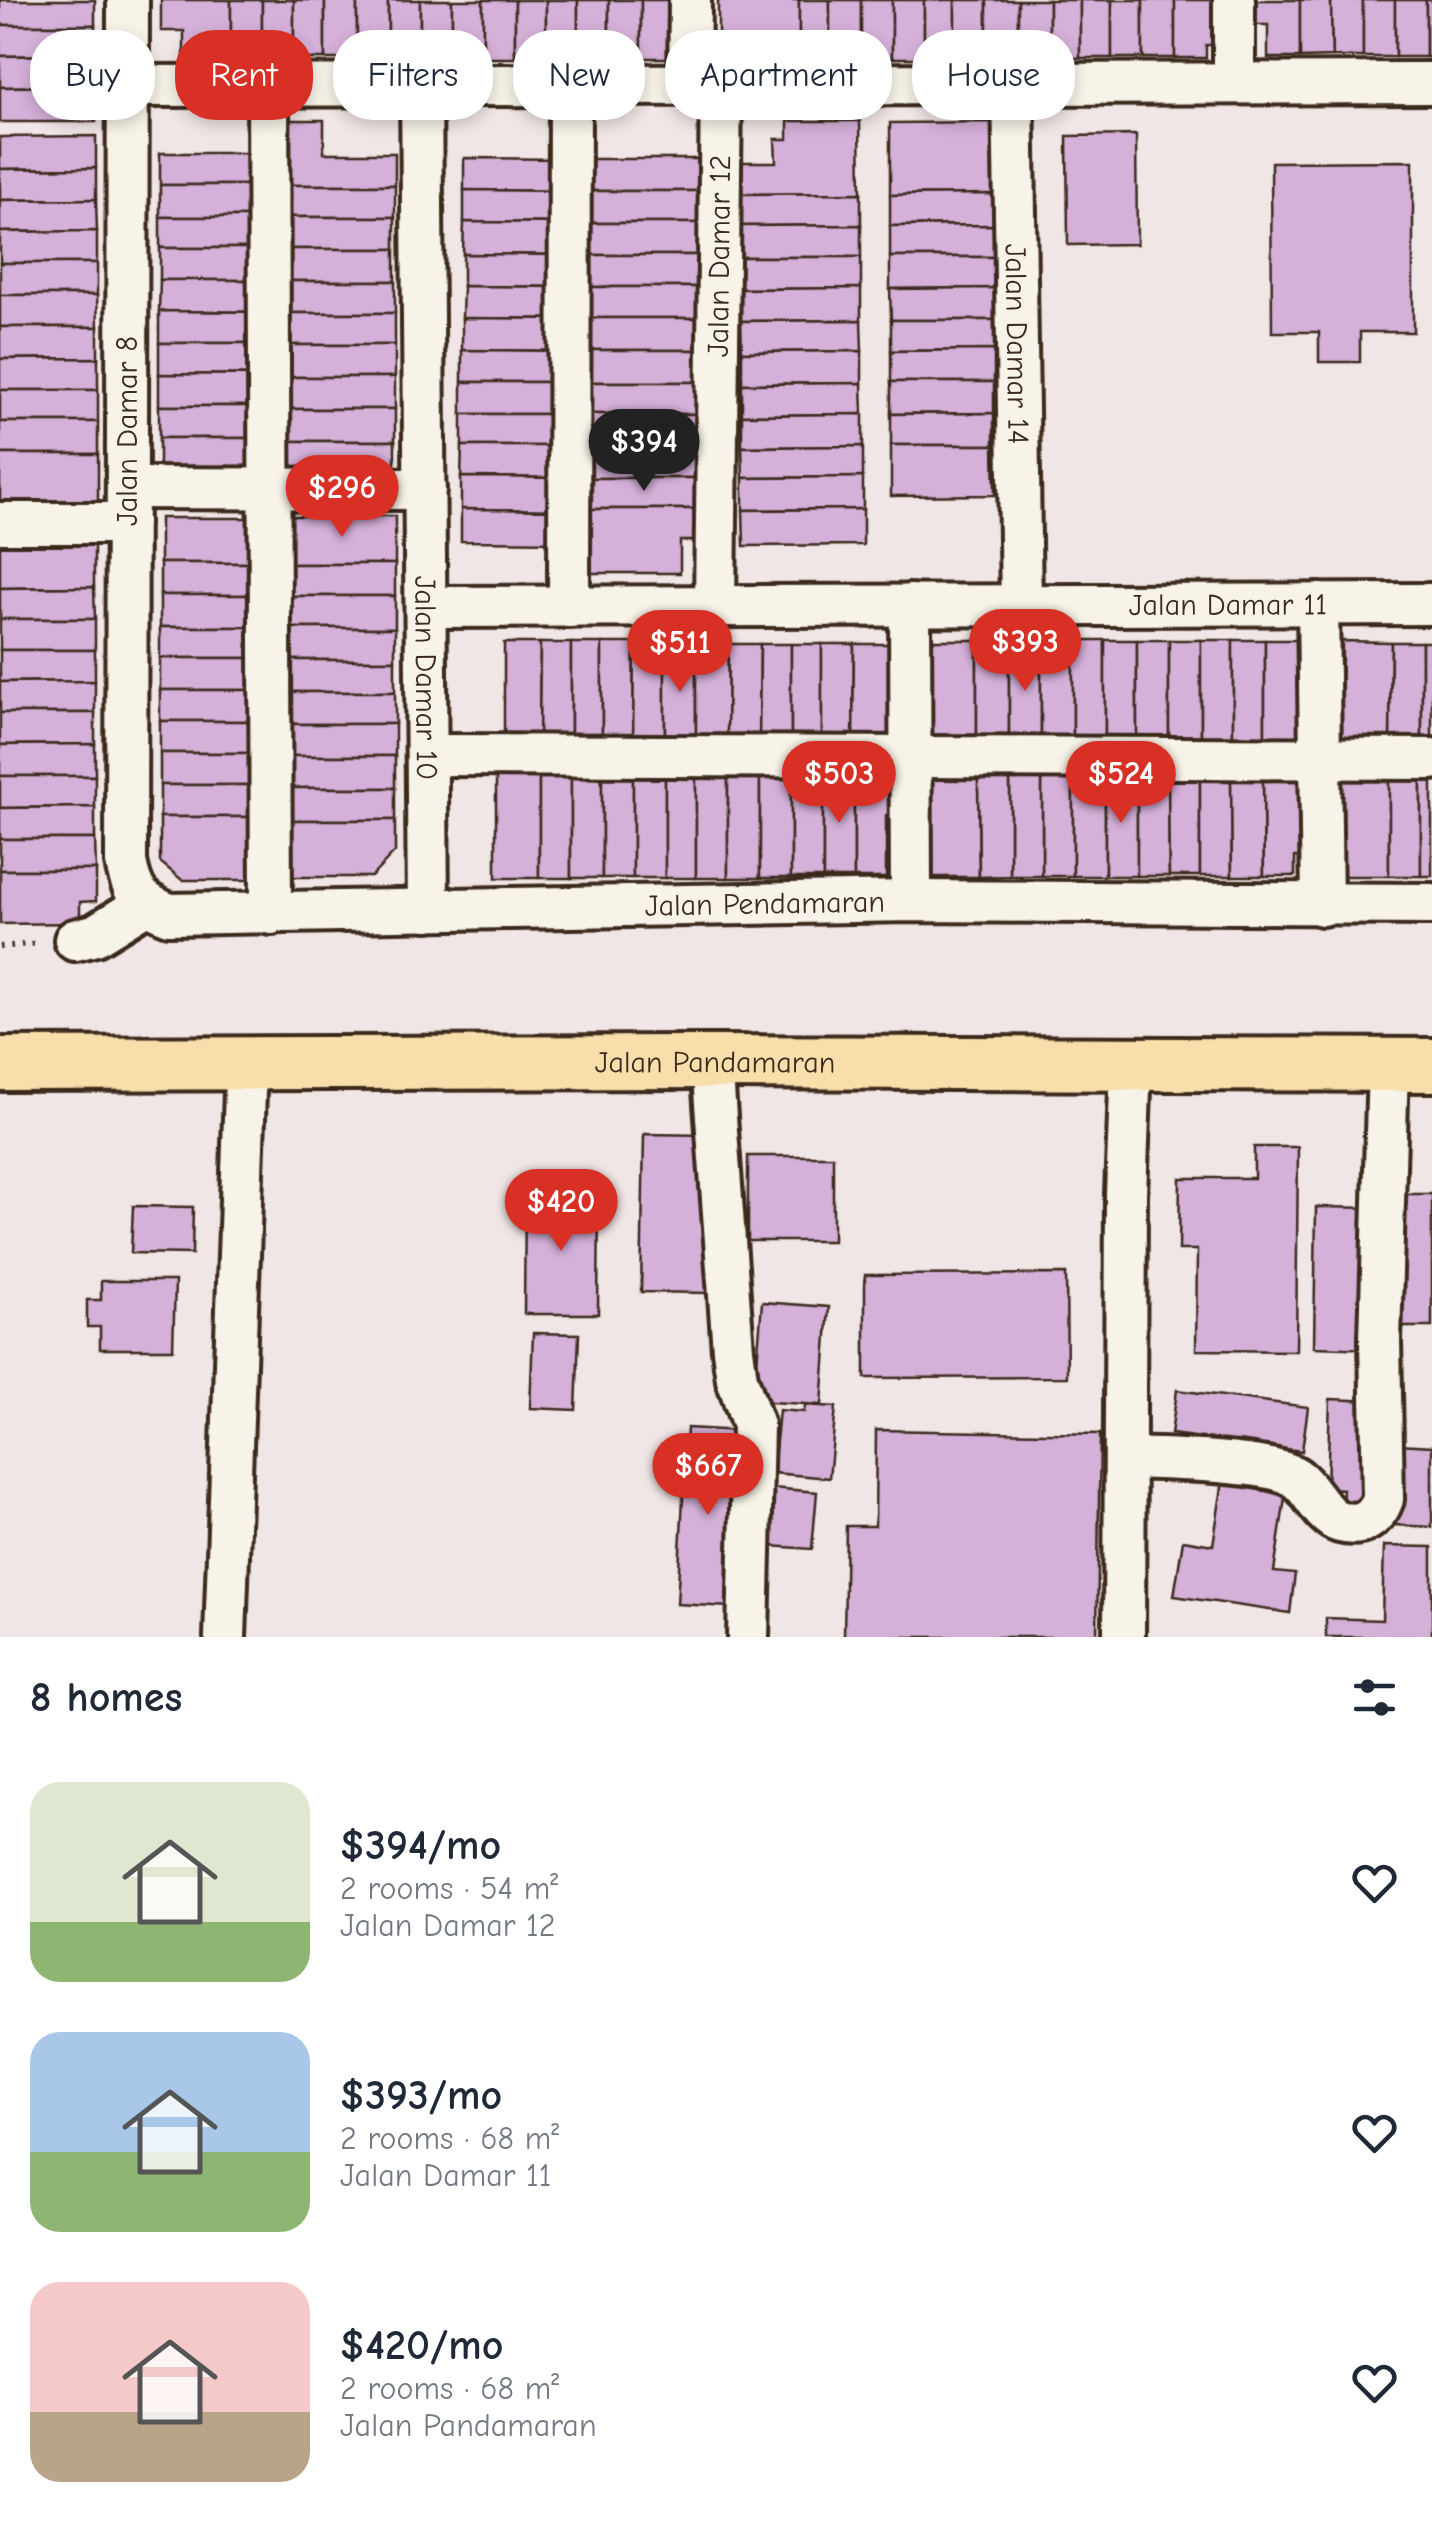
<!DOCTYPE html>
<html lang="en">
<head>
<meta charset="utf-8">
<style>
  :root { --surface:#fff; --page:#f6f6f7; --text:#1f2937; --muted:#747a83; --accent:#d93025 }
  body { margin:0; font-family:"Comic Neue",sans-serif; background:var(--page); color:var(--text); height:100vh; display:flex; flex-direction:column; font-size:38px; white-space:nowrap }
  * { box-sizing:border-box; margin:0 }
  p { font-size:32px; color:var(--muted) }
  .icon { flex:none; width:55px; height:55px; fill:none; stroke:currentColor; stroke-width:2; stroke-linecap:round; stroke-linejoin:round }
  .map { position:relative; height:1637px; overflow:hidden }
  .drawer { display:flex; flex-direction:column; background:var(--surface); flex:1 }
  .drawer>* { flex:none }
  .guide { position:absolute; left:30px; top:30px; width:1372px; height:90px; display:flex; gap:20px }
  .price { position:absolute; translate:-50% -85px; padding:0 22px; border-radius:35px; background:var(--accent); color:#fff; font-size:32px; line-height:65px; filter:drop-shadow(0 2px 5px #0008) }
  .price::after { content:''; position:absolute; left:50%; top:60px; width:30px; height:22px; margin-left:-15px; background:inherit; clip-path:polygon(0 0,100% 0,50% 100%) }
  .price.on { background:#222; color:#fff }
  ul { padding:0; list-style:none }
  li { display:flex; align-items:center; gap:30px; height:250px; padding:0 30px }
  li span { display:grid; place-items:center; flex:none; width:280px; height:200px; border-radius:30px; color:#555 }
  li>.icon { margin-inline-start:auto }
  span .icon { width:120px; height:120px; fill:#fffc; stroke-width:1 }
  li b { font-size:42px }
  h2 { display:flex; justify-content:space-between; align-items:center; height:120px; padding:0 30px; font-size:42px }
  .chip { padding:0 35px; border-radius:40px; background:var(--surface); box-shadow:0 5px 15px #0003; font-size:35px; line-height:90px }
  .chip.on { background:var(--accent); color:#fff }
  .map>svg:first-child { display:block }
</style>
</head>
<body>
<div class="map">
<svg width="1432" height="1637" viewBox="0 0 1432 1637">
  <rect width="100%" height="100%" fill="#f0e6e5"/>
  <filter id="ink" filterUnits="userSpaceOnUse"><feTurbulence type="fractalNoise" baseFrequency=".01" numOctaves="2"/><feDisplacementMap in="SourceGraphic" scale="20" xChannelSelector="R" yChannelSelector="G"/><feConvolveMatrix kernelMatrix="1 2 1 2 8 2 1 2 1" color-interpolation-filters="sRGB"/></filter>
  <g filter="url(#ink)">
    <g fill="#d5b0d9" stroke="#3b2a1e" stroke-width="2.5">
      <rect x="0" y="0" width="95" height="25"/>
      <polygon points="161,0 231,0 231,59 184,59 184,31 161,31"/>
      <rect x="231" y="0" width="31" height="59"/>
      <rect x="262" y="0" width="32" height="59"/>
      <rect x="294" y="0" width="31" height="59"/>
      <rect x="325" y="0" width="32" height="59"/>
      <rect x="357" y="0" width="31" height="59"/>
      <rect x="388" y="0" width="32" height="59"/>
      <polygon points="420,0 452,0 452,58 420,59"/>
      <rect x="452" y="0" width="31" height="58"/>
      <rect x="483" y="0" width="32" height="58"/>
      <rect x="515" y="0" width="31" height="58"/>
      <rect x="546" y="0" width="32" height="58"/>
      <rect x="578" y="0" width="31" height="58"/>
      <rect x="609" y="0" width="32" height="58"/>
      <polygon points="641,0 685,0 672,58 641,58"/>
      <rect x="718" y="0" width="81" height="58"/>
      <rect x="799" y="0" width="31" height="58"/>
      <rect x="830" y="0" width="31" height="58"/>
      <rect x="861" y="0" width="31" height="58"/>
      <rect x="892" y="0" width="32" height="58"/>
      <rect x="924" y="0" width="31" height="58"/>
      <rect x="955" y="0" width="32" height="58"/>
      <rect x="987" y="0" width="31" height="58"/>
      <rect x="1018" y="0" width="31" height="58"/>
      <rect x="1049" y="0" width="31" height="58"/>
      <rect x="1080" y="0" width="32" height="58"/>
      <rect x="1112" y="0" width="31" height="58"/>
      <rect x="1143" y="0" width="32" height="58"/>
      <polygon points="1175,0 1223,0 1223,45 1206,45 1206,58 1175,58"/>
      <polygon points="1253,0 1300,0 1300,58 1268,58 1268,25 1253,25"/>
      <polygon points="1300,0 1331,0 1332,57 1300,58"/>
      <polygon points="1331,0 1363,0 1363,57 1332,57"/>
      <rect x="1363" y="0" width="32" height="57"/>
      <rect x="1395" y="0" width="31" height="57"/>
      <rect x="1426" y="0" width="6" height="57"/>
      <polygon points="0,25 95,25 95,55 0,56"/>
      <polygon points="95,55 96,86 0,87 0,56"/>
      <polygon points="96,86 96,122 0,122 0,87"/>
      <polygon points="291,120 324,120 324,153 395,153 395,185 291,185"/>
      <polygon points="788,121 860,121 861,193 741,194 740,162 776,162 775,139 788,139"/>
      <polygon points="993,122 993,194 890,195 890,123"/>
      <polygon points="1136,135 1137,244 1068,245 1067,136"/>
      <polygon points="96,136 96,168 0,169 0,137"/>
      <rect x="160" y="153" width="103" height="32"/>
      <polygon points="464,158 562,159 562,191 464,190"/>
      <rect x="591" y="159" width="107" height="32"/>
      <polygon points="1413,161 1413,332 1360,332 1360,362 1319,362 1319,332 1272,332 1271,162"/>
      <polygon points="96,168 96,199 0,200 0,169"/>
      <rect x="160" y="185" width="103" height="32"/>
      <rect x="291" y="185" width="104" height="32"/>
      <polygon points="464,190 562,191 561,223 464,222"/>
      <rect x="591" y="191" width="107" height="32"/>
      <polygon points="861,193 861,225 741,226 741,194"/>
      <polygon points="993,194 994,225 890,226 890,195"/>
      <polygon points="96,199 97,231 0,232 0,200"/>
      <polygon points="160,217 263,217 262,248 160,248"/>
      <rect x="291" y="217" width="104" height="32"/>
      <polygon points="464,222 561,223 561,255 463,254"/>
      <rect x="591" y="223" width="107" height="32"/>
      <polygon points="861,225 861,257 741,257 741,226"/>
      <polygon points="994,225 994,257 890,257 890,226"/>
      <polygon points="97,231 97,263 0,263 0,232"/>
      <rect x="160" y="248" width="102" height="32"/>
      <rect x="291" y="249" width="104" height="32"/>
      <polygon points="463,254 561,255 561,287 463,286"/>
      <rect x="591" y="255" width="107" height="32"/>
      <polygon points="741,257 861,257 861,288 741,289"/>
      <polygon points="890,257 994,257 994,288 890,289"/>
      <rect x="0" y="263" width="97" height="32"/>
      <polygon points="160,280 262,280 262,312 159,311"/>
      <rect x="291" y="281" width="104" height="32"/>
      <polygon points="463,286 561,287 561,319 462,318"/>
      <rect x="591" y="287" width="107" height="31"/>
      <polygon points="861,288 861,320 741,321 741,289"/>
      <polygon points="994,288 994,320 891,320 890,289"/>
      <polygon points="0,295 97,295 98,327 0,327"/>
      <polygon points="159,311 262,312 262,343 159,343"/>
      <rect x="291" y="313" width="104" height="32"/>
      <polygon points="462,318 561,319 561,351 462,350"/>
      <rect x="591" y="318" width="107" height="32"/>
      <polygon points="861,320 862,351 742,352 741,321"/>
      <polygon points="891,320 994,320 994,350 891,351"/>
      <polygon points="0,327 98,327 98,358 0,359"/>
      <polygon points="159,343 262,343 262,375 159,374"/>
      <rect x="291" y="345" width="104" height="32"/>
      <polygon points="462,350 561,351 560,382 462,382"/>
      <rect x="591" y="350" width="107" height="32"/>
      <polygon points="994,350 994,382 891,382 891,351"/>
      <polygon points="862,351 862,383 742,384 742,352"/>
      <polygon points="98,358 98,390 0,390 0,359"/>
      <polygon points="159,374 262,375 262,406 159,406"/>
      <rect x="291" y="377" width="104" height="32"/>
      <rect x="462" y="382" width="98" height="32"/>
      <rect x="591" y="382" width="107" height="32"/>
      <polygon points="891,382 994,382 994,413 891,414"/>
      <polygon points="862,383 863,414 742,415 742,384"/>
      <rect x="0" y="390" width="98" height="32"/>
      <rect x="159" y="406" width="103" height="32"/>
      <rect x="291" y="409" width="104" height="32"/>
      <polygon points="994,413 994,445 891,445 891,414"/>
      <rect x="462" y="414" width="98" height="32"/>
      <rect x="591" y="414" width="107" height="32"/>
      <polygon points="863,414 863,446 742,447 742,415"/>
      <rect x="0" y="422" width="98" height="32"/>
      <rect x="159" y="438" width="103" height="31"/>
      <rect x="291" y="441" width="104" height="31"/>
      <polygon points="891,445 994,445 995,495 891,496"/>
      <polygon points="462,446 560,446 560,478 461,477"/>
      <rect x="591" y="446" width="107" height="32"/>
      <polygon points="863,446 863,477 743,478 742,447"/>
      <polygon points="0,454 98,454 98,501 0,502"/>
      <polygon points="461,477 560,478 559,510 461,509"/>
      <polygon points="863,477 863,509 743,510 743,478"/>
      <rect x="591" y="478" width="107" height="31"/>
      <polygon points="461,509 559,510 559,542 461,541"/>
      <polygon points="591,509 698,509 698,541 680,541 680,573 591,573"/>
      <polygon points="863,509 863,545 744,546 743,510"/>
      <rect x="290" y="516" width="105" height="48"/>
      <rect x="160" y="518" width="104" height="45"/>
      <polygon points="94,542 94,587 0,588 0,543"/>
      <rect x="160" y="563" width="104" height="32"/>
      <rect x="290" y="564" width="105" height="32"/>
      <polygon points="94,587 95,619 0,619 0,588"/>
      <rect x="160" y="595" width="104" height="32"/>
      <rect x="290" y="596" width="105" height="32"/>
      <rect x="0" y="619" width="95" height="31"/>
      <rect x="160" y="627" width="104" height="31"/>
      <rect x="290" y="628" width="105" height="32"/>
      <rect x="929" y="640" width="48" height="107"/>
      <rect x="977" y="640" width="32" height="107"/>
      <rect x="1009" y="640" width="32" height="107"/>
      <rect x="1041" y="640" width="32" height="107"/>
      <rect x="1073" y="640" width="32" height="107"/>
      <rect x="1105" y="640" width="32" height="107"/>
      <rect x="1137" y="640" width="32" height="107"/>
      <rect x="1169" y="640" width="32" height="107"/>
      <rect x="1201" y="640" width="32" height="107"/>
      <rect x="1233" y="640" width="32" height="107"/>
      <rect x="1265" y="640" width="45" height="107"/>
      <polygon points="1342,641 1391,642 1390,748 1341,748"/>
      <polygon points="1391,642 1422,642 1422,748 1390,748"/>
      <rect x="1422" y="642" width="10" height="106"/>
      <polygon points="504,643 540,643 539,747 504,747"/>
      <polygon points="540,643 571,643 571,747 539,747"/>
      <rect x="571" y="643" width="31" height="104"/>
      <polygon points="602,643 634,643 633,747 602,747"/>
      <polygon points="634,643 665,643 665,747 633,747"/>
      <rect x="665" y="643" width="31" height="104"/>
      <polygon points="696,643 728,644 727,748 696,747"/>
      <polygon points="728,644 760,644 759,748 727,748"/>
      <polygon points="760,644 791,644 791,748 759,748"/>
      <rect x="791" y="644" width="31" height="104"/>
      <polygon points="822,644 854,644 853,748 822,748"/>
      <polygon points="854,644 901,644 901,748 853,748"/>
      <polygon points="0,650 95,650 95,681 0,682"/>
      <rect x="160" y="658" width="104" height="32"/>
      <rect x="290" y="660" width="105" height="32"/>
      <polygon points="95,681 95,713 0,713 0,682"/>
      <rect x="160" y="690" width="104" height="31"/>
      <rect x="290" y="692" width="105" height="32"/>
      <polygon points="0,713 95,713 95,744 0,745"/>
      <rect x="160" y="721" width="104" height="32"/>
      <rect x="290" y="724" width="105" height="32"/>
      <polygon points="95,744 95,776 0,776 0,745"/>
      <rect x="160" y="753" width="104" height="32"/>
      <rect x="290" y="756" width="105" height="32"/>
      <rect x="496" y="773" width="43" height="105"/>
      <rect x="539" y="773" width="32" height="105"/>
      <rect x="571" y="773" width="31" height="105"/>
      <rect x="602" y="773" width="31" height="105"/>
      <rect x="633" y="773" width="32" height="105"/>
      <rect x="665" y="773" width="31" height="105"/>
      <rect x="696" y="773" width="32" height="105"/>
      <rect x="728" y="773" width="32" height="105"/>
      <rect x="760" y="773" width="31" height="105"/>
      <rect x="791" y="773" width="32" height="105"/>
      <rect x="823" y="773" width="31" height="105"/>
      <polygon points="854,773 903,773 903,815 886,815 886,878 854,878"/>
      <rect x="1340" y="773" width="49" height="103"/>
      <rect x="1389" y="773" width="32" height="103"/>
      <rect x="1421" y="773" width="11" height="103"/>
      <rect x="1042" y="775" width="31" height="101"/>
      <polygon points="1042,775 1042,876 1010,876 1010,776"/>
      <rect x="1073" y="775" width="32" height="101"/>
      <rect x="1105" y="775" width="32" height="101"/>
      <polygon points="1137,775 1168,775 1169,876 1137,876"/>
      <polygon points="1168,775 1200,775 1200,876 1169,876"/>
      <polygon points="1200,775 1231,775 1232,876 1200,876"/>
      <polygon points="1231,775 1263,775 1264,876 1232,876"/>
      <polygon points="1263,775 1311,775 1311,857 1295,857 1295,876 1264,876"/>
      <polygon points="0,776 95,776 95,807 0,808"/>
      <polygon points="931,776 978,776 979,877 931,877"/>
      <polygon points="978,776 1010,776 1010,876 979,877"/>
      <rect x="160" y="785" width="104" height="32"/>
      <rect x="290" y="788" width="105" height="32"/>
      <polygon points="95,807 95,839 0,839 0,808"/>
      <polygon points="160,817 264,817 264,880 182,880 160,862"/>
      <polygon points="290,820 395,820 395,852 371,877 290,877"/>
      <polygon points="0,839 95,839 96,870 0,870"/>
      <polygon points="0,870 96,870 96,901 80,902 80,923 0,924"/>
      <polygon points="644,1134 710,1135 707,1293 641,1292"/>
      <polygon points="1254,1147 1298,1147 1296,1351 1196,1350 1197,1250 1179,1250 1180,1178 1254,1178"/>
      <rect x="748" y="1156" width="85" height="85"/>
      <polygon points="525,1194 599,1195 598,1314 524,1314"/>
      <rect x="1402" y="1194" width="30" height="133"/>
      <polygon points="133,1206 193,1207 192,1254 131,1253"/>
      <polygon points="1316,1207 1377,1208 1375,1349 1314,1347"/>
      <polygon points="1066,1274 1067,1377 865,1378 865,1275"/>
      <polygon points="101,1281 175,1281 173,1349 100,1349 100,1327 87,1327 87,1300 101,1300"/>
      <polygon points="762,1302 829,1307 822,1405 754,1401"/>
      <polygon points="533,1333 579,1334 576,1410 530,1408"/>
      <polygon points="1177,1390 1308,1407 1302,1451 1171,1434"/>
      <polygon points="1330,1399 1373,1401 1369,1512 1342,1511 1343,1489 1327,1488"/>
      <polygon points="805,1405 836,1407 829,1478 773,1473 779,1410 804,1412"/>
      <polygon points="687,1428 740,1431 730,1607 677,1604"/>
      <polygon points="876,1430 1100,1434 1097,1637 844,1637 846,1526 875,1526"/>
      <polygon points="1398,1444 1432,1446 1432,1527 1394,1525"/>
      <polygon points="1224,1474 1287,1484 1274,1572 1295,1574 1290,1613 1174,1596 1183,1540 1213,1545"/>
      <polygon points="760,1487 817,1492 812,1549 756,1545"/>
      <polygon points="1384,1546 1432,1547 1432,1637 1326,1637 1326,1618 1382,1620"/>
    </g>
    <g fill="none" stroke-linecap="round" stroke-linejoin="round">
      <defs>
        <g id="minor">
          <path id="s1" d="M 128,0 L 126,862 C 132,894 140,902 169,914 L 911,901 L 1432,904"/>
          <polyline points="1234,0 1234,83"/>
          <path id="s2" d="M 1013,84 L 1021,605"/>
          <polyline points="689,85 690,0"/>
          <polyline points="127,86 1432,83"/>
          <polyline points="268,86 271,914"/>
          <path id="s3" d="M 421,86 L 428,910"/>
          <polyline points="127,488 425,489"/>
          <polyline points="0,523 127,523"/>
          <polyline points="1318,604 1322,905"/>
          <polyline points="910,605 911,901"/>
          <path id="s4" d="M 715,606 L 721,85"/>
          <path id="s5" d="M 426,607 L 1432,604"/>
          <polyline points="569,607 570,85"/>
          <polyline points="427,755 1432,759"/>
          <polyline points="75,940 95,935 145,904"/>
          <polyline points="712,1062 733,1350 737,1379 753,1425 748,1637"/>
          <path d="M 1126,1458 C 1158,1459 1275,1461 1296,1478 C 1312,1489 1321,1516 1340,1522 C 1362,1528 1376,1518 1383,1499 L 1380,1340 L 1388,1065"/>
          <polyline points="225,1637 246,1064"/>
          <polyline points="1124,1637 1126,1194 1131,1064"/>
        </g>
        <g id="major">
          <path id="s6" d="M 0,1064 L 712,1062 L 1432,1065"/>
        </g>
      </defs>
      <use href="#minor" stroke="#3b2a1e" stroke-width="48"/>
      <use href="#major" stroke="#3b2a1e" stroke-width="60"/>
      <polyline stroke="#3b2a1e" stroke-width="6" stroke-dasharray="2.5 8" stroke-linecap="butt" points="0,947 39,943"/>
      <use href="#minor" stroke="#f7f3e8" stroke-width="40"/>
      <use href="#major" stroke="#f8deab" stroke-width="52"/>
    </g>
  </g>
  <g text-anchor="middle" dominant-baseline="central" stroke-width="8" stroke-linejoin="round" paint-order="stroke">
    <g font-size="30" fill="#3b2a1e" stroke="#f7f3e8">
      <text stroke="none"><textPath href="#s4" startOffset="350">Jalan Damar 12</textPath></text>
      <text stroke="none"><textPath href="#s2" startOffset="260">Jalan Damar 14</textPath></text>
      <text transform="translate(127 431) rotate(-90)">Jalan Damar 8</text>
      <text stroke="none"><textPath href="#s5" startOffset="802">Jalan Damar 11</textPath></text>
      <text stroke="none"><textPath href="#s3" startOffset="592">Jalan Damar 10</textPath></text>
      <text stroke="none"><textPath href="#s1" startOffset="1530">Jalan Pendamaran</textPath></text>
      <text stroke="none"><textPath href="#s6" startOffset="715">Jalan Pandamaran</textPath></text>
    </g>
  </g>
</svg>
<b class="price on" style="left:644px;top:494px">$394</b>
<b class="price" style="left:342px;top:540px">$296</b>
<b class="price" style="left:1025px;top:694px">$393</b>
<b class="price" style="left:680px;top:695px">$511</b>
<b class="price" style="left:839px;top:826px">$503</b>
<b class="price" style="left:1121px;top:826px">$524</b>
<b class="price" style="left:561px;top:1254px">$420</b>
<b class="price" style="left:708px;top:1518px">$667</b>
<div class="guide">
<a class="chip">Buy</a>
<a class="chip on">Rent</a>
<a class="chip">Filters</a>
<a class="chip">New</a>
<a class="chip">Apartment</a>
<a class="chip">House</a>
</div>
</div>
<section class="drawer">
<h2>8 homes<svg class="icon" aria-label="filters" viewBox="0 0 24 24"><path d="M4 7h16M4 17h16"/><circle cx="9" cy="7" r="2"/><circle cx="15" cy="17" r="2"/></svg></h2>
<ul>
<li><span style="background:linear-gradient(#dfe7d0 70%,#8fb573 0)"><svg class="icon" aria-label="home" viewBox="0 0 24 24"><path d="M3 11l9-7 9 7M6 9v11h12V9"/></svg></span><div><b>$394/mo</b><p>2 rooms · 54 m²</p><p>Jalan Damar 12</p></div><svg class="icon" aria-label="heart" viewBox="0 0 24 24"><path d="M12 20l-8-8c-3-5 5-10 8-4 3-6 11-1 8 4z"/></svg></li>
<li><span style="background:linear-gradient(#a9c7e8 60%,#8fb573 0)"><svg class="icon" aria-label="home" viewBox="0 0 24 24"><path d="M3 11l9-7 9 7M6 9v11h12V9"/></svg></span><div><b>$393/mo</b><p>2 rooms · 68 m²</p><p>Jalan Damar 11</p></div><svg class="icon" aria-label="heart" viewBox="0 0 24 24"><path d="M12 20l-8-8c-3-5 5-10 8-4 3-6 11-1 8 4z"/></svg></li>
<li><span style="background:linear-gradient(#f6c9c9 65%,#b9a48a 0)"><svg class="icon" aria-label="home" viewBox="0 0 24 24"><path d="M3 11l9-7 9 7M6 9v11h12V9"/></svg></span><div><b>$420/mo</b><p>2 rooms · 68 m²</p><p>Jalan Pandamaran</p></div><svg class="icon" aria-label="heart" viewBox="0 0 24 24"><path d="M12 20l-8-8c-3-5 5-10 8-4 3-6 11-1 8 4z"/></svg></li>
</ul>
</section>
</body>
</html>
